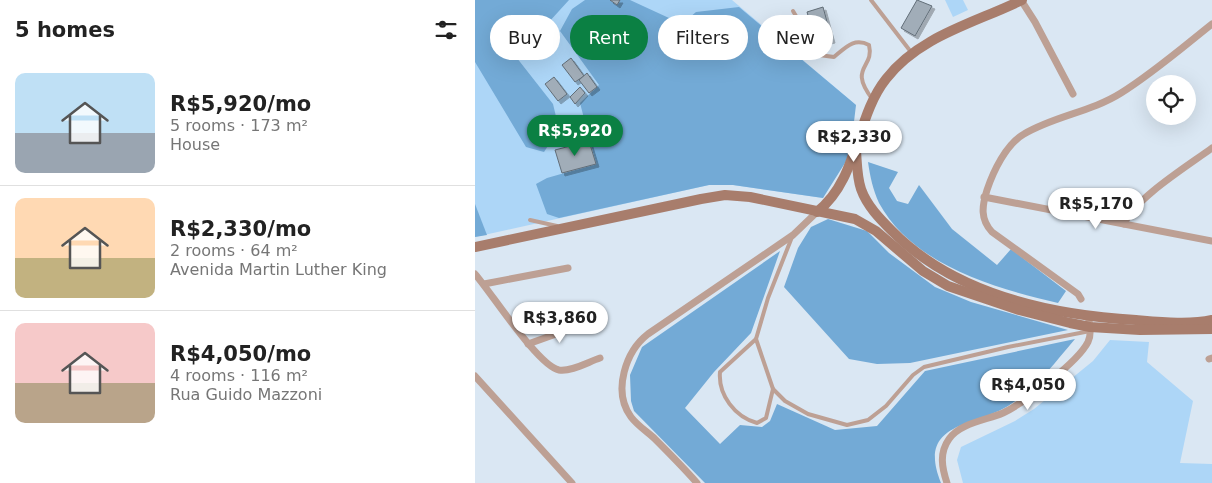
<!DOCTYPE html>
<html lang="en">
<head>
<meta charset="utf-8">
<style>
  :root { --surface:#fff; --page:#f6f6f6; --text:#222; --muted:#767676; --line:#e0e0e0; --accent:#0b8043 }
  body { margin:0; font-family:"DejaVu Sans",sans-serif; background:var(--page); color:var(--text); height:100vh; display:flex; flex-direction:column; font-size:19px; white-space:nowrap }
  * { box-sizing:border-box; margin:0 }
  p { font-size:16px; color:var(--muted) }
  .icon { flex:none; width:28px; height:28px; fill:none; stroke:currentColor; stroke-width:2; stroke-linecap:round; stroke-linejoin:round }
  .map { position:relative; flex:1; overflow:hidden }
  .sheet { display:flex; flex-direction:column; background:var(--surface); width:475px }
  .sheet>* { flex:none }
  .guide { position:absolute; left:15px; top:15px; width:475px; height:45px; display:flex; gap:10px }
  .controls { position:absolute; left:671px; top:75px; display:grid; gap:10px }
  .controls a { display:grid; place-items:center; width:50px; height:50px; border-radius:50%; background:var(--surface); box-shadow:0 5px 20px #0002; font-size:25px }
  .price { position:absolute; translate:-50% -42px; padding:0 11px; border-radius:18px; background:#fff; color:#222; font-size:16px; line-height:32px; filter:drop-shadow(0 1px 2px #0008) }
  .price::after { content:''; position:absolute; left:50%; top:30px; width:15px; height:11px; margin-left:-8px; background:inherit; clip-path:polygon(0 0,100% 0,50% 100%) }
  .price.selected { background:var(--accent); color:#fff }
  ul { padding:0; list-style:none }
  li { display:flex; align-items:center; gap:15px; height:125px; padding:0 15px }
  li+li { border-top:1px solid var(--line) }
  li span { display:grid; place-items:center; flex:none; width:140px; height:100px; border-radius:10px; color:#555 }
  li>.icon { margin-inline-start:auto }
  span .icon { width:60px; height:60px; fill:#fffc; stroke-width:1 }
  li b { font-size:21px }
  h2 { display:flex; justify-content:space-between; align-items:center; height:60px; padding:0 15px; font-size:21px }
  .tag { padding:0 18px; border-radius:22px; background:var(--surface); box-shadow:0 5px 20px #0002; font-size:18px; line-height:45px }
  .tag.selected { background:var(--accent); color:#fff }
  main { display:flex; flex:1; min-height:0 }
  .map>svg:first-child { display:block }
</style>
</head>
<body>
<main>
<section class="sheet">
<h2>5 homes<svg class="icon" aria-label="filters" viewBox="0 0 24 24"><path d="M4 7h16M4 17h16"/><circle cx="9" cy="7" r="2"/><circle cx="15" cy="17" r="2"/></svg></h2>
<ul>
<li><span style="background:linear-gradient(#bfe0f5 60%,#9aa5b1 0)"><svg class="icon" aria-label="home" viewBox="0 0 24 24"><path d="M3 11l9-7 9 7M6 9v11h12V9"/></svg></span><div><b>R$5,920/mo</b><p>5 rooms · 173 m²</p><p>House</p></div></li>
<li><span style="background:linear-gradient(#ffd9b3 60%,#c2b280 0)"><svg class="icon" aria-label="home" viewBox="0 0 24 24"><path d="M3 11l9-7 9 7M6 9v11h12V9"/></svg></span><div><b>R$2,330/mo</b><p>2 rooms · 64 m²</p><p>Avenida Martin Luther King</p></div></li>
<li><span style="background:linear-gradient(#f6c9c9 60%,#b9a48a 0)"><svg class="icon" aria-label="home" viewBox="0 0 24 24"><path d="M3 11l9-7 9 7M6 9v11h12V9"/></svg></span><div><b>R$4,050/mo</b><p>4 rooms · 116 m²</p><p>Rua Guido Mazzoni</p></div></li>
</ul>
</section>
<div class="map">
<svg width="737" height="483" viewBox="0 0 737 483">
  <defs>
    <filter id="shadow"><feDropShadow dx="3" dy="3" stdDeviation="0" flood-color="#0004"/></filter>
  </defs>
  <rect width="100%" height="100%" fill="#dae7f3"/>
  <g fill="#add6f7">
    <polygon points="0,0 257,0 381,105 348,198 258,185 234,185 0,237"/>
    <polygon points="470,0 488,0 493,10 478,17"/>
    <polygon points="635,340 674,342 672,362 718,401 705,463 737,464 737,483 488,483 482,460 486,447 540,421 559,409 618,361"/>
  </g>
  <g fill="#73aad6">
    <polygon points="0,0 94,0 63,34 38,53 78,104 84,129 69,152 51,147 0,62"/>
    <polygon points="110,0 135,0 142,5 145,0 155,0 207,24 221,12 264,7 381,105 375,155 348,198 258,185 234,185 84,218 72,214 61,184 72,178 121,164 105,103 124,85 85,31 97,9"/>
    <path d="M 393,162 L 423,172 L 414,188 L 422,201 L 433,204 L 444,185 L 477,229 L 522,265 L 536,249 L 591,291 L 583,303 C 519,288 438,265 404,203 C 398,190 395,176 393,162 Z"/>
    <polygon points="0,204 12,235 0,237"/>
    <polygon points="353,219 392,231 414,253 460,287 496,302 593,330 435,363 402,364 374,359 309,287 323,248 336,227"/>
    <path d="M 305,251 L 276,333 L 239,372 L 210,408 L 245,444 L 265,425 L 287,427 L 295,421 L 302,404 L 360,430 L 402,426 L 450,371 L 600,339 C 577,366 563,386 533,406 C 499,427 441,422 466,483 L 230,483 L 159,411 L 156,401 L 155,375 L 167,347 Z"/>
  </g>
  <g fill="#a1adb8" stroke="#626e78" filter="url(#shadow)">
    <polygon points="135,0 145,0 142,5"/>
    <polygon points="442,0 457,6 440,36 426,28"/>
    <polygon points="348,7 357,40 341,44 332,12"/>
    <polygon points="96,58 109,76 100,82 87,65"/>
    <polygon points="112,73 122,87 114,93 104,80"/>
    <polygon points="79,77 92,94 83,101 70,84"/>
    <polygon points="105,87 110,93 100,104 95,97"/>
    <polygon points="114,141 121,164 87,173 80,150"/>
  </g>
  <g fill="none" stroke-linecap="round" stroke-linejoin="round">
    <g stroke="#bda094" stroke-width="4">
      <polyline points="396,0 436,52"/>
      <path d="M 318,11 L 344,55 L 359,57 C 370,48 379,37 394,45 C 400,69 372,66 398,100"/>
      <polyline points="55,220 82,226"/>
      <polyline points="317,237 293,298 281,339 298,389 310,401 333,414 372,425 393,420 411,406 438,375 449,367 533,347 615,331"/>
      <path d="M 281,339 L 245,372 C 243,395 260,417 282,423 L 291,418 L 298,389"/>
    </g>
    <g stroke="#bda094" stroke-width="7">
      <polyline points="546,0 560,22 598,94"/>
      <polyline points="509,197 737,241"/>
      <path d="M 649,224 C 659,199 714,165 737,148"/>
      <path d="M 0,274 C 16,292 63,366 84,370 C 96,372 113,362 125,358"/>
      <polyline points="9,284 93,268"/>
      <path d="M 606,299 L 603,294 L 517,232 C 505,219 507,206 512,190 C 518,172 531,144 549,134 C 579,116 616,112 646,93 C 678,73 708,47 737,24"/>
      <polyline points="53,344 109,324"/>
      <polyline points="734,359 737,358"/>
      <polyline points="0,376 97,483"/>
      <path d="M 222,483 C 208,467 194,453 179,438 C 171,431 162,425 156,417 C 137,391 151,351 173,334 L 318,235 L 342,212"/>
      <path d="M 472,483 C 467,468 464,453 474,439 C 485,423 512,420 528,413 C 549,403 603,362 613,342 C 617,334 615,324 613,316"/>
    </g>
    <g stroke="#a87d6c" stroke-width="10">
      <path d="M 381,151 C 382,164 382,177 386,189 C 392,206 405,219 417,231 C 480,295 576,315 661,320 C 685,322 714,325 737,320"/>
      <path d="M 342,212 C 384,179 380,118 411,79 C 444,36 500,23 547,0"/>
      <polyline points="0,247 226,199 250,195 275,197 380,219 401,231 448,271 473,286 544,310 595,323 615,327 665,330 737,329"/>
    </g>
  </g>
</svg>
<div class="controls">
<a><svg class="icon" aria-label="locate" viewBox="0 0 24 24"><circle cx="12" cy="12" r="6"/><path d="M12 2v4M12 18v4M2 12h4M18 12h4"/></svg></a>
</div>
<b class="price selected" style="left:100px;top:157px">R$5,920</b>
<b class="price" style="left:379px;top:163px">R$2,330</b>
<b class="price" style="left:621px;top:230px">R$5,170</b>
<b class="price" style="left:85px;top:344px">R$3,860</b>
<b class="price" style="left:553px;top:411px">R$4,050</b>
<div class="guide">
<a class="tag">Buy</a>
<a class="tag selected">Rent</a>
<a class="tag">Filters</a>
<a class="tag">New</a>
</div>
</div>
</main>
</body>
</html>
